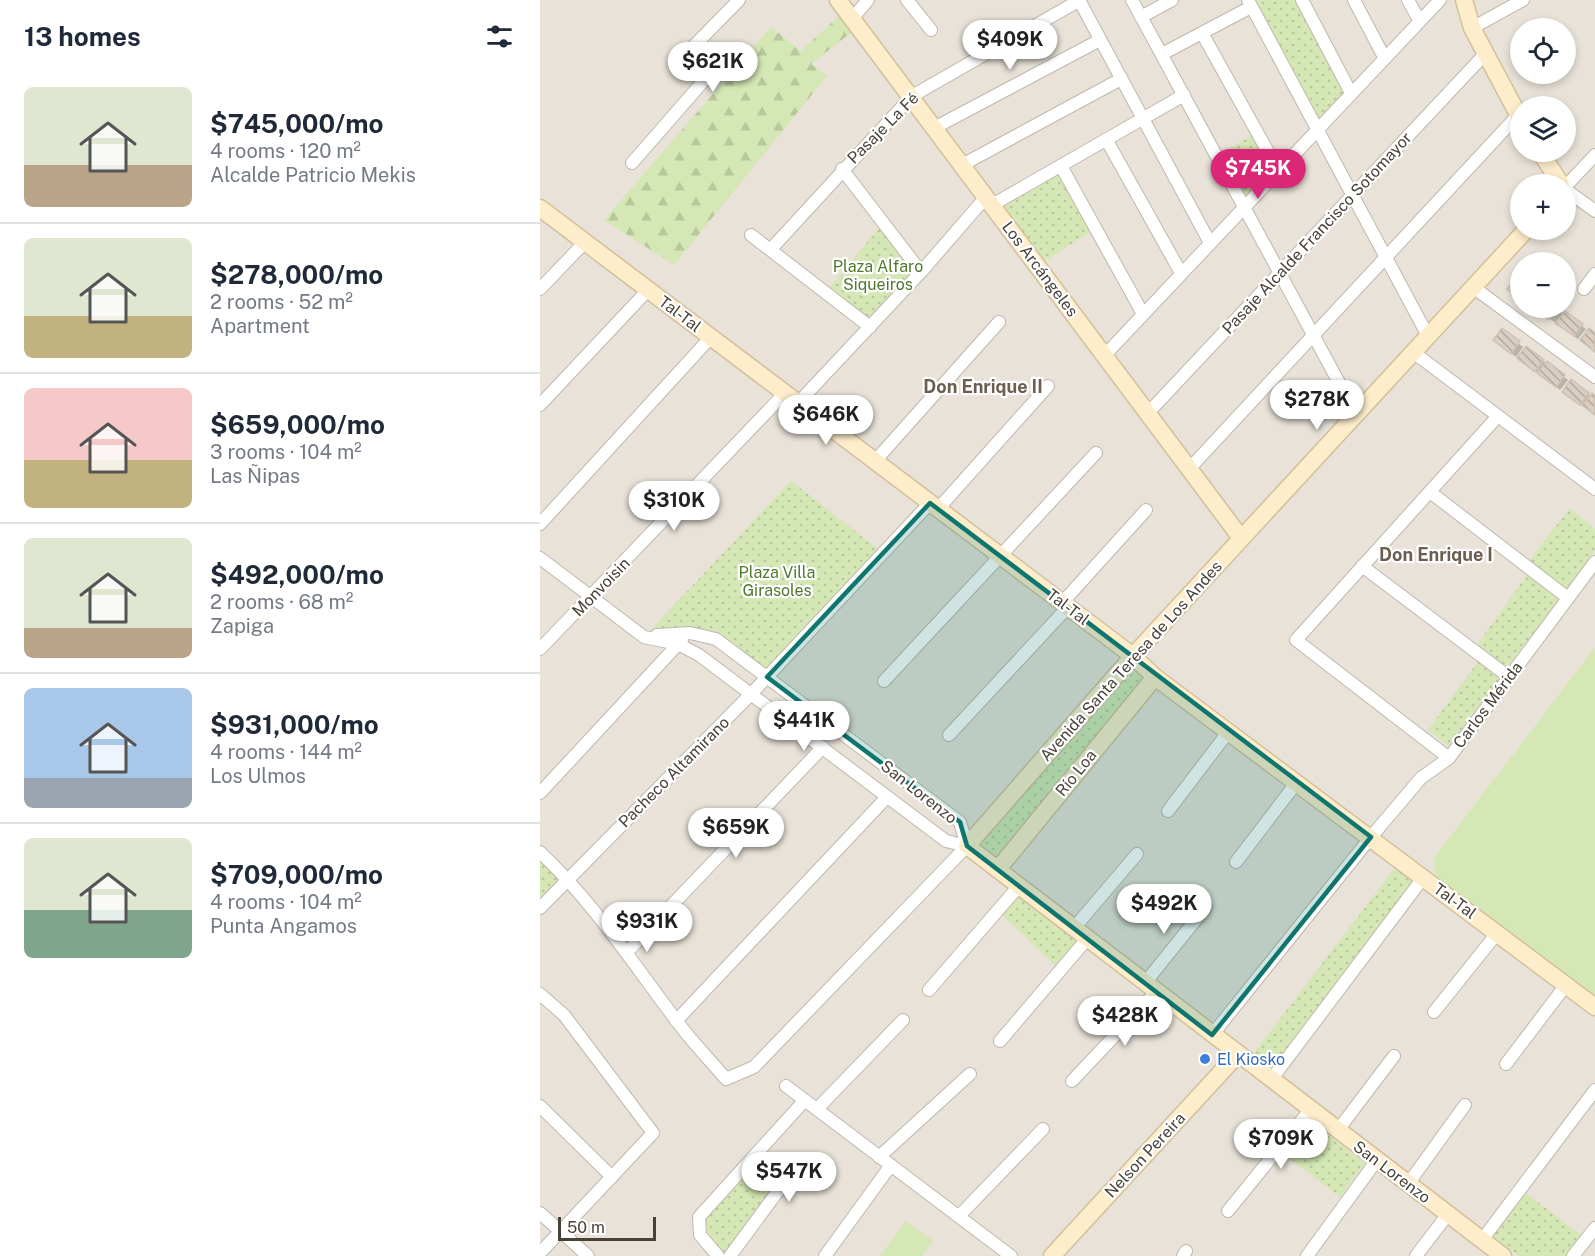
<!DOCTYPE html>
<html lang="en">
<head>
<meta charset="utf-8">
<style>
  :root { --surface:#fff; --page:#f6f6f7; --text:#1f2937; --muted:#747a83; --line:#e0e1e3; --accent:#db2777 }
  body { margin:0; font-family:"Public Sans",sans-serif; background:var(--page); color:var(--text); height:100vh; display:flex; flex-direction:column; font-size:22px; white-space:nowrap }
  * { box-sizing:border-box; margin:0 }
  p { font-size:20px; color:var(--muted) }
  .icon { flex:none; width:33px; height:33px; fill:none; stroke:currentColor; stroke-width:2; stroke-linecap:round; stroke-linejoin:round }
  .map { position:relative; flex:1; overflow:hidden }
  .side { display:flex; flex-direction:column; background:var(--surface); width:540px }
  .side>* { flex:none }
  .fabs { position:absolute; left:970px; top:18px; display:grid; gap:12px }
  .fabs a { display:grid; place-items:center; width:66px; height:66px; border-radius:50%; background:var(--surface); box-shadow:0 3px 9px #0003; font-size:30px }
  .scale { position:absolute; left:18px; bottom:15px; width:98px; box-sizing:border-box; padding-left:6px; border:3px solid #484138; border-top:0; font-size:16px; line-height:21px; white-space:nowrap; color:#484138; -webkit-text-stroke:4px #fff; paint-order:stroke }
  .price { position:absolute; translate:-50% -51px; padding:0 14px; border-radius:21px; background:#fff; color:#222; font-size:20px; line-height:39px; filter:drop-shadow(0 2px 3px #0008) }
  .price::after { content:''; position:absolute; left:50%; top:36px; width:18px; height:14px; margin-left:-9px; background:inherit; clip-path:polygon(0 0,100% 0,50% 100%) }
  .price.current { background:var(--accent); color:#fff }
  ul { padding:0; list-style:none }
  li { display:flex; align-items:center; gap:18px; height:150px; padding:0 24px }
  li+li { border-top:2px solid var(--line) }
  li span { display:grid; place-items:center; flex:none; width:168px; height:120px; border-radius:9px; color:#555 }
  li>.icon { margin-inline-start:auto }
  span .icon { width:72px; height:72px; fill:#fffc; stroke-width:1 }
  li b { font-size:26px }
  h2 { display:flex; justify-content:space-between; align-items:center; height:72px; padding:0 24px; font-size:26px }
  main { display:flex; flex:1; min-height:0 }
  .map>svg:first-child { display:block }
</style>
</head>
<body>
<main>
<section class="side">
<h2>13 homes<svg class="icon" aria-label="filters" viewBox="0 0 24 24"><path d="M4 7h16M4 17h16"/><circle cx="9" cy="7" r="2"/><circle cx="15" cy="17" r="2"/></svg></h2>
<ul>
<li><span style="background:linear-gradient(#dfe7d0 65%,#b9a48a 0)"><svg class="icon" aria-label="home" viewBox="0 0 24 24"><path d="M3 11l9-7 9 7M6 9v11h12V9"/></svg></span><div><b>$745,000/mo</b><p>4 rooms · 120 m²</p><p>Alcalde Patricio Mekis</p></div></li>
<li><span style="background:linear-gradient(#dfe7d0 65%,#c2b280 0)"><svg class="icon" aria-label="home" viewBox="0 0 24 24"><path d="M3 11l9-7 9 7M6 9v11h12V9"/></svg></span><div><b>$278,000/mo</b><p>2 rooms · 52 m²</p><p>Apartment</p></div></li>
<li><span style="background:linear-gradient(#f6c9c9 60%,#c2b280 0)"><svg class="icon" aria-label="home" viewBox="0 0 24 24"><path d="M3 11l9-7 9 7M6 9v11h12V9"/></svg></span><div><b>$659,000/mo</b><p>3 rooms · 104 m²</p><p>Las Ñipas</p></div></li>
<li><span style="background:linear-gradient(#dfe7d0 75%,#b9a48a 0)"><svg class="icon" aria-label="home" viewBox="0 0 24 24"><path d="M3 11l9-7 9 7M6 9v11h12V9"/></svg></span><div><b>$492,000/mo</b><p>2 rooms · 68 m²</p><p>Zapiga</p></div></li>
<li><span style="background:linear-gradient(#a9c7e8 75%,#9aa5b1 0)"><svg class="icon" aria-label="home" viewBox="0 0 24 24"><path d="M3 11l9-7 9 7M6 9v11h12V9"/></svg></span><div><b>$931,000/mo</b><p>4 rooms · 144 m²</p><p>Los Ulmos</p></div></li>
<li><span style="background:linear-gradient(#dfe7d0 60%,#7fa58c 0)"><svg class="icon" aria-label="home" viewBox="0 0 24 24"><path d="M3 11l9-7 9 7M6 9v11h12V9"/></svg></span><div><b>$709,000/mo</b><p>4 rooms · 104 m²</p><p>Punta Angamos</p></div></li>
</ul>
</section>
<div class="map">
<svg width="1055" height="1256" viewBox="0 0 1055 1256">
  <defs>
    <pattern id="forest-firs" width="22" height="20" patternUnits="userSpaceOnUse" patternTransform="scale(1.5)"><rect width="22" height="20" fill="#d4e7b4"/><path d="M5 1l3.5 6h-7zM16 11l3.5 6h-7z" fill="#b8c79c"/></pattern>
    <pattern id="park-dots" width="8" height="8" patternUnits="userSpaceOnUse" patternTransform="scale(1.5)"><rect width="8" height="8" fill="#d4e7b4"/><path d="M2 2h.1M6 6h.1" fill="none" stroke="#b8c79c" stroke-width="1.8" stroke-linecap="round"/></pattern>
    <pattern id="building-back-hatch" width="6" height="6" patternUnits="userSpaceOnUse" patternTransform="scale(1.5)"><rect width="6" height="6" fill="#d9cec2"/><path d="M-1 5l2 2M0 0l6 6M5-1l2 2" fill="none" stroke="#b2a99f"/></pattern>
  </defs>
  <rect width="100%" height="100%" fill="#f4f0ea"/>
  <path fill="#e8e2d8" fill-rule="evenodd" d="M 0,0 L 1055,0 L 1055,647 L 893,859 L 896,876 L 1055,996 L 1055,1256 L 0,1256 ZM 981,28 L 1026,28 L 1026,74 L 981,74 ZM 981,106 L 1026,106 L 1026,152 L 981,152 ZM 981,184 L 1026,184 L 1026,230 L 981,230 ZM 981,262 L 1026,262 L 1026,308 L 981,308 Z"/>
  <g fill="#d4e7b4">
    <polygon points="1055,647 1055,996 896,876 893,859"/>
    <polygon points="366,1221 393,1241 382,1256 340,1256"/>
  </g>
  <polygon fill="url(#forest-firs)" points="299,16 312,32 271,64 287,76 134,265 64,220 231,27 261,51"/>
  <g fill="url(#park-dots)">
    <polygon points="708,0 762,0 811,93 777,130"/>
    <polygon points="715,133 734,168 705,199 681,154"/>
    <polygon points="519,171 552,231 504,261 463,205"/>
    <polygon points="344,222 381,272 330,327 286,292"/>
    <polygon points="251,481 343,553 227,677 176,639 104,637"/>
    <polygon points="1030,508 1055,529 1055,550 909,746 888,730 937,663 939,642 987,575 992,557"/>
    <polygon points="595,670 606,680 458,869 427,846"/>
    <polygon points="0,854 28,878 0,908"/>
    <polygon points="861,860 883,878 731,1080 707,1062"/>
    <polygon points="479,886 547,939 520,970 457,910"/>
    <polygon points="770,1122 825,1163 800,1197 745,1155"/>
    <polygon points="215,1164 234,1169 239,1183 188,1251 181,1252 169,1248 159,1217 199,1173"/>
    <polygon points="983,1191 1041,1235 1026,1256 979,1256 950,1234"/>
  </g>
  <g fill="#0003">
    <polygon points="995,308 1016,308 1046,329 1038,339"/>
    <polygon points="962,330 983,347 976,357 959,344"/>
    <polygon points="1003,361 1028,380 1020,390 983,362"/>
    <polygon points="1048,394 1051,397 1045,408 1028,395"/>
  </g>
  <g fill="url(#building-back-hatch)" stroke="#d0c2b3" stroke-width="1.5">
    <polygon points="976,277 981,280 981,299 967,289"/>
    <polygon points="993,308 1018,308 1009,320"/>
    <polygon points="1025,311 1043,324 1034,336 1015,323"/>
    <polygon points="962,328 980,341 971,354 953,340"/>
    <polygon points="1049,328 1055,333 1055,352 1040,340"/>
    <polygon points="986,346 1004,360 995,372 977,358"/>
    <polygon points="1007,361 1025,375 1016,387 997,373"/>
    <polygon points="1031,379 1049,393 1040,405 1022,392"/>
    <polygon points="1052,393 1055,396 1055,415 1042,405"/>
  </g>
  <g fill="none" stroke-linecap="round" stroke-linejoin="round">
    <defs>
      <g id="street">
        <polyline points="367,0 391,30"/>
        <polyline points="539,0 670,243"/>
        <polyline points="592,0 816,414"/>
        <polyline points="708,0 888,336"/>
        <polyline points="762,0 811,93"/>
        <polyline points="814,0 844,57"/>
        <polyline points="868,0 879,20"/>
        <polyline points="601,17 632,0"/>
        <polyline points="312,19 328,0"/>
        <polyline points="932,28 983,0"/>
        <polyline points="662,33 738,170"/>
        <polyline points="622,54 711,7"/>
        <polyline points="394,128 560,40"/>
        <polyline points="566,139 641,273"/>
        <polyline points="92,163 167,77 149,51 199,0"/>
        <polyline points="422,165 581,79"/>
        <polyline points="521,166 603,314"/>
        <polyline points="302,169 381,272"/>
        <polyline points="1026,186 1055,155"/>
        <polyline points="1026,190 1055,211"/>
        <polyline points="452,205 644,95"/>
        <polyline points="211,235 330,327"/>
        <polyline points="231,249 372,96 540,0"/>
        <polyline points="933,287 1055,377"/>
        <polyline points="0,289 45,242"/>
        <polyline points="1044,289 1055,274"/>
        <polyline points="873,352 1055,489"/>
        <polyline points="565,355 900,0"/>
        <polyline points="258,403 381,272 446,197"/>
        <polyline points="0,405 108,290"/>
        <polyline points="608,413 946,53"/>
        <polyline points="335,461 459,322"/>
        <polyline points="650,468 978,115"/>
        <polyline points="890,492 1028,598"/>
        <polyline points="398,509 508,386"/>
        <polyline points="0,524 171,337"/>
        <polyline points="0,558 104,637 138,644 159,655 406,841 427,846"/>
        <polyline points="822,566 969,677"/>
        <polyline points="522,603 606,510"/>
        <polyline points="117,635 150,633 176,639 420,822 427,846"/>
        <polyline points="0,649 245,393"/>
        <polyline points="344,681 556,453"/>
        <polyline points="409,735 528,607"/>
        <polyline points="909,758 756,640 958,416"/>
        <polyline points="0,793 142,640"/>
        <polyline points="628,811 689,731"/>
        <path d="M 0,852 C 53,902 92,962 136,1020 C 151,1041 170,1060 186,1079 L 214,1067 L 427,846"/>
        <polyline points="696,862 757,782"/>
        <polyline points="0,908 212,693 390,503"/>
        <polyline points="534,928 597,854"/>
        <polyline points="88,951 283,747"/>
        <polyline points="605,983 666,907"/>
        <polyline points="389,990 479,886"/>
        <polyline points="0,994 24,1015 113,1133 0,1253"/>
        <polyline points="894,1012 958,932"/>
        <polyline points="136,1021 347,797"/>
        <polyline points="672,1035 831,837 881,778 909,758 1055,562"/>
        <polyline points="460,1041 547,939"/>
        <polyline points="966,1064 1026,985"/>
        <polyline points="731,1080 883,878"/>
        <polyline points="532,1081 616,992"/>
        <polyline points="246,1086 471,1256"/>
        <polyline points="0,1106 72,1177"/>
        <polyline points="277,1109 363,1020"/>
        <polyline points="798,1130 854,1056"/>
        <polyline points="339,1157 430,1074"/>
        <polyline points="868,1184 925,1105"/>
        <polyline points="688,1211 770,1110"/>
        <polyline points="0,1213 48,1256"/>
        <polyline points="419,1216 503,1129"/>
        <polyline points="942,1240 1055,1090"/>
        <polyline points="178,1256 160,1235 159,1217 265,1100"/>
        <polyline points="190,1256 244,1183 234,1169 214,1157"/>
        <polyline points="285,1256 351,1165"/>
        <polyline points="643,1256 646,1251"/>
        <polyline points="767,1256 837,1160"/>
        <polyline points="876,1256 908,1214"/>
        <polyline points="1033,1256 1055,1228"/>
      </g>
      <g id="secondary">
        <polyline points="298,0 701,538"/>
        <polyline points="924,0 932,28 981,120"/>
        <polyline points="1000,152 1021,184"/>
        <polyline points="0,208 593,656 615,677 1055,1007"/>
        <polyline points="458,869 615,677"/>
        <polyline points="512,1256 697,1055"/>
        <polyline points="963,1256 427,846 593,656 986,230"/>
      </g>
    </defs>
    <use href="#street" stroke="#c0b7ac" stroke-width="14"/>
    <use href="#secondary" stroke="#d3bf9b" stroke-width="19"/>
    <use href="#street" stroke="#fff" stroke-width="12"/>
    <use href="#secondary" stroke="#fdedcb" stroke-width="16"/>
  </g>
  <path fill="#0f766e" fill-opacity="0.2" stroke="#0f766e" stroke-width="4.5" stroke-linejoin="round" d="M 390,503 L 831,837 L 672,1035 L 427,846 L 420,822 L 227,677 Z"/>
  <circle fill="#3f7fe0" stroke="#fff" stroke-width="2" cx="665" cy="1059" r="6"/>
  <g text-anchor="middle" dominant-baseline="central" stroke-width="4.5" stroke-linejoin="round" paint-order="stroke">
    <g font-size="16" fill="#484138" stroke="#fff">
      <text transform="translate(343 128) rotate(-45)">Pasaje La Fé</text>
      <text transform="translate(777 233) rotate(-47)">Pasaje Alcalde Francisco Sotomayor</text>
      <text transform="translate(500 269) rotate(53)">Los Arcángeles</text>
      <text transform="translate(140 314) rotate(37)">Tal-Tal</text>
      <text transform="translate(61 587) rotate(-46)">Monvoisin</text>
      <text transform="translate(528 607) rotate(37)">Tal-Tal</text>
      <text transform="translate(591 661) rotate(-48)">Avenida Santa Teresa de Los Andes</text>
      <text transform="translate(948 705) rotate(-53)">Carlos Mérida</text>
      <text transform="translate(134 772) rotate(-45)">Pacheco Altamirano</text>
      <text transform="translate(536 773) rotate(-51)">Río Loa</text>
      <text transform="translate(379 792) rotate(38)">San Lorenzo</text>
      <text transform="translate(915 901) rotate(36)">Tal-Tal</text>
      <text transform="translate(605 1155) rotate(-47)">Nelson Pereira</text>
      <text transform="translate(852 1172) rotate(37)">San Lorenzo</text>
    </g>
    <g font-size="16" fill="#50792c" stroke="#fff">
      <text x="338" y="266">Plaza Alfaro<tspan x="338" dy="18">Siqueiros</tspan></text>
      <text x="237" y="572">Plaza Villa<tspan x="237" dy="18">Girasoles</tspan></text>
    </g>
    <g font-size="16" fill="#366cbe" stroke="#fff" text-anchor="start">
      <text x="677" y="1059">El Kiosko</text>
    </g>
    <g font-size="18" font-weight="bold" fill="#6b5d50" stroke="#fff">
      <text x="443" y="386">Don Enrique II</text>
      <text x="896" y="554">Don Enrique I</text>
    </g>
  </g>
</svg>
<div class="fabs">
<a><svg class="icon" aria-label="locate" viewBox="0 0 24 24"><circle cx="12" cy="12" r="6"/><path d="M12 2v4M12 18v4M2 12h4M18 12h4"/></svg></a>
<a><svg class="icon" aria-label="layers" viewBox="0 0 24 24"><path d="M12 4l9 5-9 5-9-5zM3 14l9 5 9-5"/></svg></a>
<a>+</a>
<a>−</a>
</div>
<div class="scale">50 m</div>
<b class="price" style="left:470px;top:71px">$409K</b>
<b class="price" style="left:173px;top:93px">$621K</b>
<b class="price current" style="left:718px;top:200px">$745K</b>
<b class="price" style="left:777px;top:431px">$278K</b>
<b class="price" style="left:286px;top:446px">$646K</b>
<b class="price" style="left:134px;top:532px">$310K</b>
<b class="price" style="left:264px;top:752px">$441K</b>
<b class="price" style="left:196px;top:859px">$659K</b>
<b class="price" style="left:624px;top:935px">$492K</b>
<b class="price" style="left:107px;top:953px">$931K</b>
<b class="price" style="left:585px;top:1047px">$428K</b>
<b class="price" style="left:741px;top:1170px">$709K</b>
<b class="price" style="left:249px;top:1203px">$547K</b>
</div>
</main>
</body>
</html>
